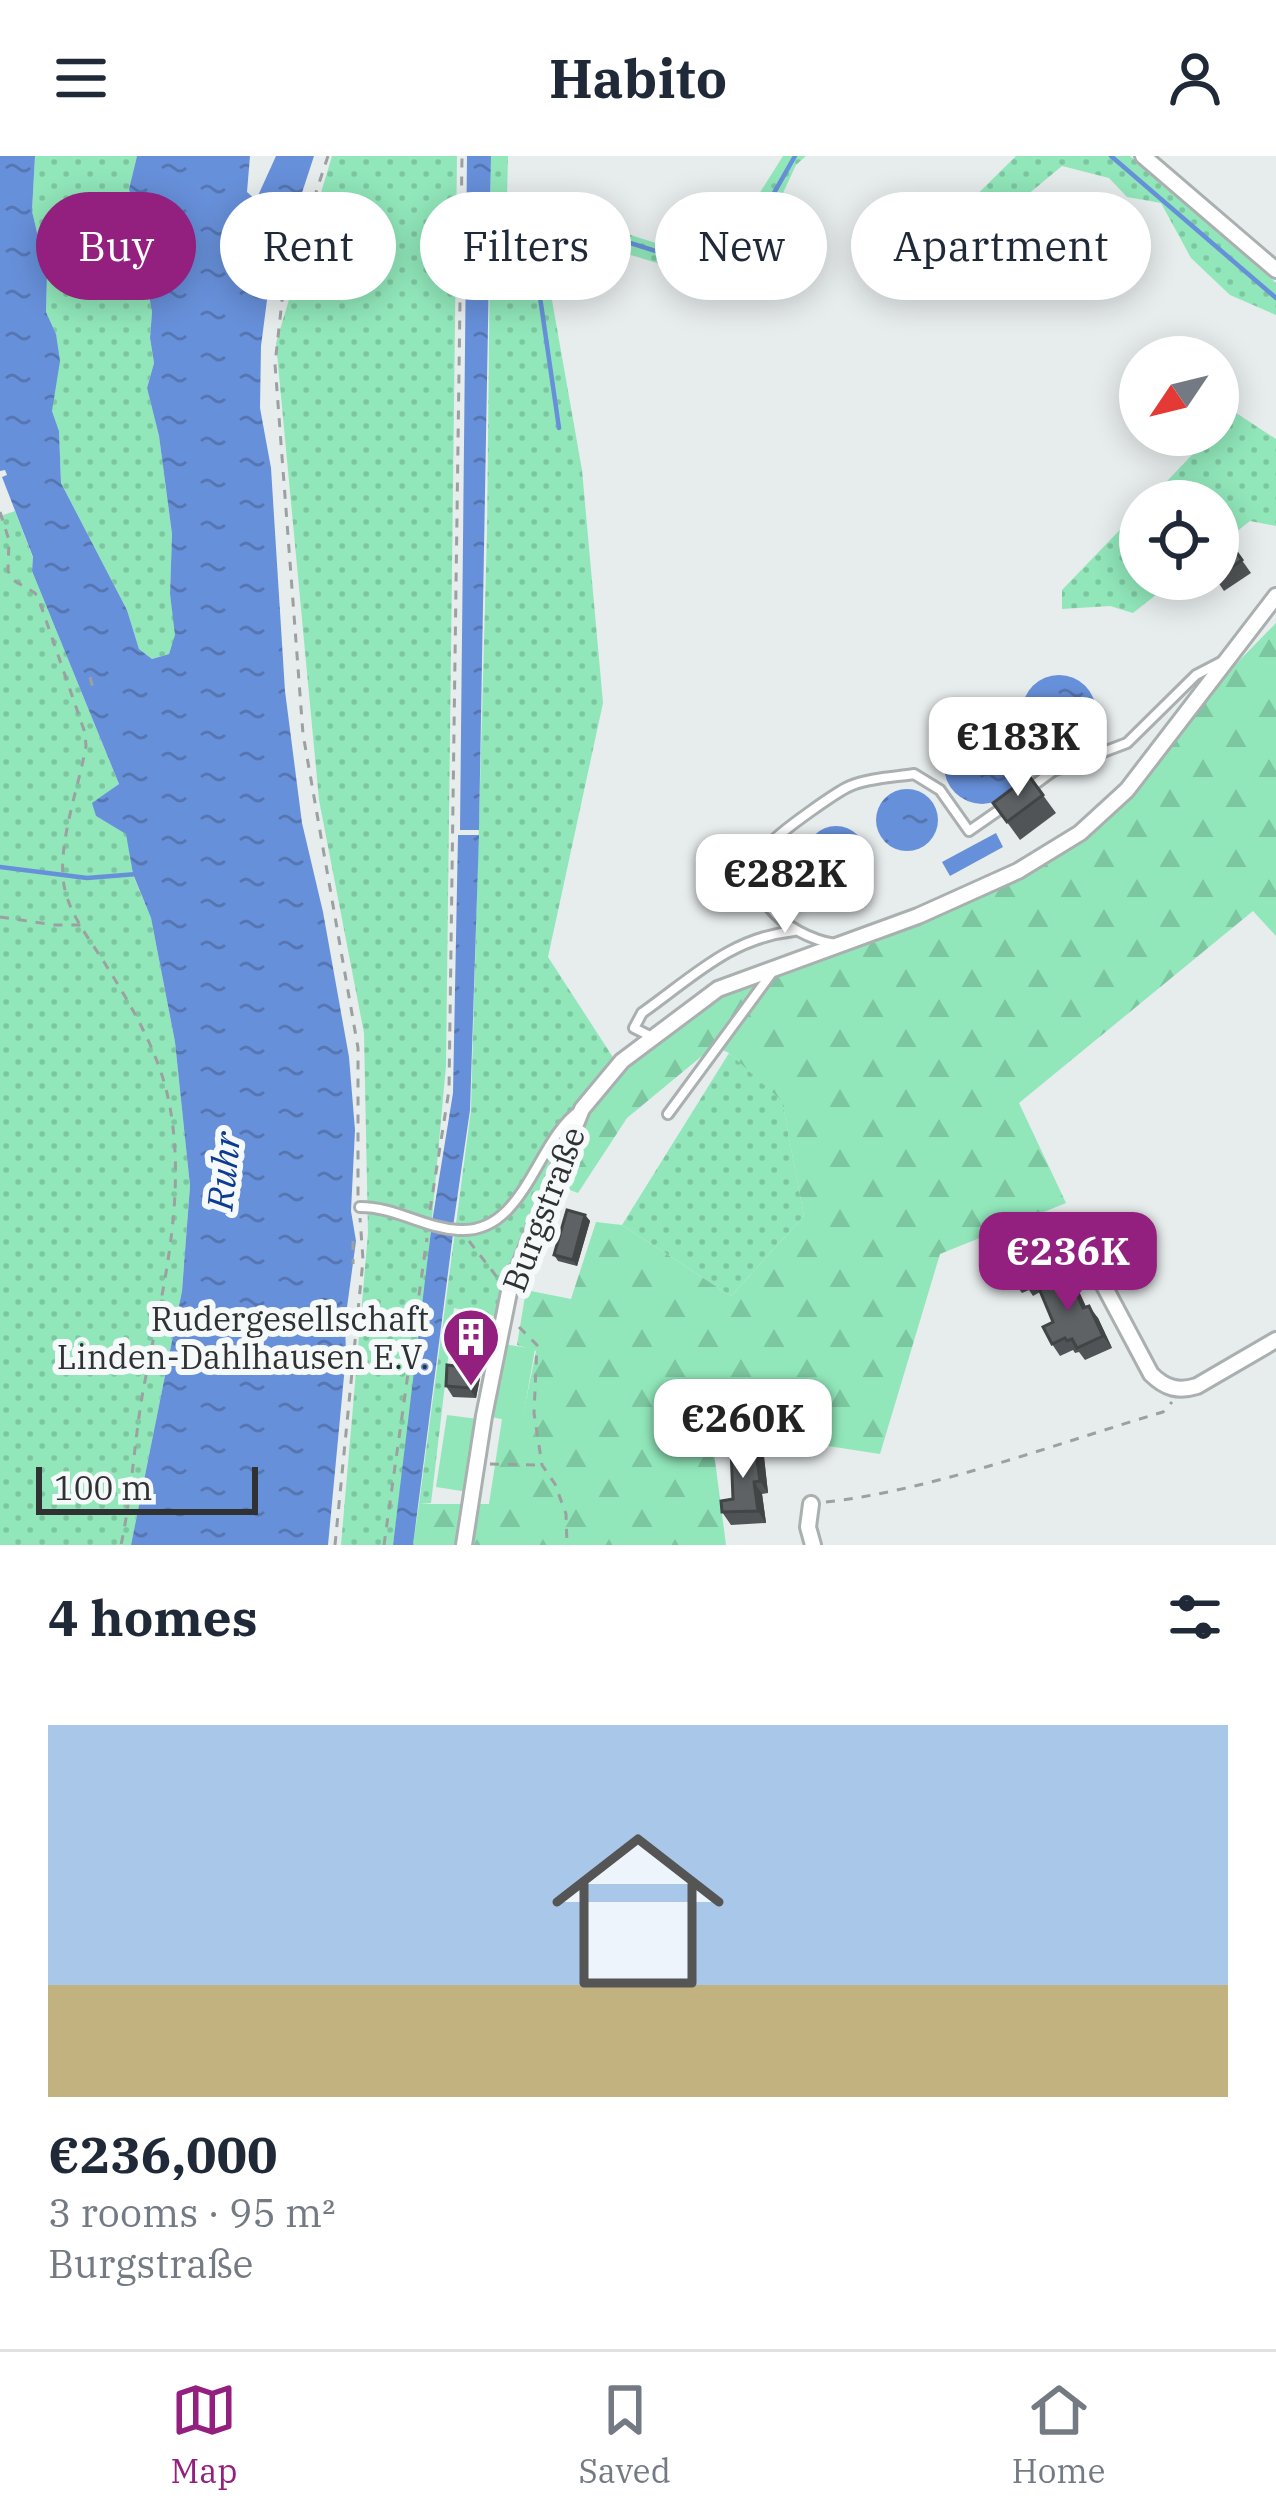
<!DOCTYPE html>
<html lang="en">
<head>
<meta charset="utf-8">
<style>
  :root { --surface:#fff; --page:#f6f6f7; --text:#1f2937; --muted:#747a83; --line:#e0e1e3; --accent:#931f7e }
  body { margin:0; font-family:"IBM Plex Serif",serif; background:var(--page); color:var(--text); height:100vh; display:flex; flex-direction:column; font-size:45px; white-space:nowrap }
  * { box-sizing:border-box; margin:0 }
  p { font-size:39px; color:var(--muted) }
  .icon { flex:none; width:66px; height:66px; fill:none; stroke:currentColor; stroke-width:2; stroke-linecap:round; stroke-linejoin:round }
  .map { position:relative; height:1389px; overflow:hidden }
  .details { display:flex; flex-direction:column; background:var(--surface); flex:1 }
  .details>* { flex:none }
  .top-card { position:absolute; left:36px; top:36px; width:1206px; height:108px; display:flex; gap:24px }
  .needle { width:78px; rotate:235deg }
  .fabs { position:absolute; left:1119px; top:180px; display:grid; gap:24px }
  .fabs a { display:grid; place-items:center; width:120px; height:120px; border-radius:50%; background:var(--surface); box-shadow:0 6px 30px #0003; font-size:60px }
  .scale { position:absolute; left:36px; bottom:30px; width:222px; box-sizing:border-box; padding-left:12px; border:6px solid #303132; border-top:0; font-size:33px; line-height:42px; white-space:nowrap; color:#303132; -webkit-text-stroke:9px #f5f9fa; paint-order:stroke }
  .price { position:absolute; translate:-50% -102px; padding:0 27px; border-radius:24px; background:#fff; color:#222; font-size:39px; line-height:78px; filter:drop-shadow(0 3px 6px #0008) }
  .price::after { content:''; position:absolute; left:50%; top:72px; width:36px; height:27px; margin-left:-18px; background:inherit; clip-path:polygon(0 0,100% 0,50% 100%) }
  .price.selected { background:var(--accent); color:#fff }
  ul { padding:0; list-style:none }
  li { display:grid; align-content:center; gap:24px; height:636px; padding:0 48px }
  li span { display:grid; place-items:center; height:372px; border-radius:0px; color:#555 }
  li>.icon { margin-inline-start:auto }
  span .icon { width:216px; height:216px; fill:#fffc; stroke-width:1 }
  li b { font-size:51px }
  h2 { display:flex; justify-content:space-between; align-items:center; height:144px; padding:0 48px; font-size:51px }
  .chip { padding:0 42px; border-radius:54px; background:var(--surface); box-shadow:0 6px 30px #0003; font-size:42px; line-height:108px }
  .chip.selected { background:var(--accent); color:#fff }
  header { display:flex; justify-content:space-between; align-items:center; height:156px; padding:0 48px; background:var(--surface); font-size:54px; font-weight:700 }
  .menu { display:flex; justify-content:space-around; align-items:center; height:168px; border-top:3px solid var(--line); background:var(--surface); font-size:33px; color:var(--muted) }
  .menu a { display:grid; justify-items:center; gap:6px }
  .menu .selected { color:var(--accent) }
  .map>svg:first-child { display:block }
</style>
</head>
<body>
<header><svg class="icon" aria-label="menu" viewBox="0 0 24 24"><path d="M4 6h16M4 12h16M4 18h16"/></svg>Habito<svg class="icon" aria-label="person" viewBox="0 0 24 24"><circle cx="12" cy="8" r="4"/><path d="M4 21q1-7 8-7t8 7"/></svg></header>
<div class="map">
<svg width="1276" height="1389" viewBox="0 0 1276 1389">
  <defs>
    <pattern id="green-dots" width="8" height="8" patternUnits="userSpaceOnUse" patternTransform="scale(3)"><rect width="8" height="8" fill="#91e7ba"/><path d="M2 2h.1M6 6h.1" fill="none" stroke="#7dc7a0" stroke-width="1.8" stroke-linecap="round"/></pattern>
    <pattern id="forest-firs" width="22" height="20" patternUnits="userSpaceOnUse" patternTransform="scale(3)"><rect width="22" height="20" fill="#91e7ba"/><path d="M5 1l3.5 6h-7zM16 11l3.5 6h-7z" fill="#7dc7a0"/></pattern>
    <pattern id="water-ripples" width="26" height="14" patternUnits="userSpaceOnUse" patternTransform="scale(3)"><rect width="26" height="14" fill="#6790da"/><path d="M2 4q2-2 4 0t4 0M15 11q2-2 4 0t4 0" fill="none" stroke="#5576b1"/></pattern>
  </defs>
  <rect width="100%" height="100%" fill="#e7eced"/>
  <g fill="url(#green-dots)">
    <polygon points="35,0 137,0 129,33 152,156 150,182 154,207 147,232 159,280 172,378 170,438 176,479 169,498 152,503 139,493 127,454 61,327 59,275 52,255 56,178 46,156 47,119 32,55"/>
    <polygon points="332,0 457,0 446,910 423,1160 393,1389 341,1389 368,1077 364,877 319,644 276,187"/>
    <polygon points="491,0 508,0 507,40 716,106 783,0 806,0 796,9 739,132 539,71 582,314 603,547 548,801 616,906 580,959 499,1161 454,1152 431,1347 419,1348 471,954 487,377"/>
    <polygon points="1016,0 1130,0 1276,127 1276,159 1230,139 1191,102 1161,47 1127,41 1109,22 1062,10 980,78 953,92 934,81"/>
    <polygon points="1233,255 1276,283 1276,370 1250,365 1218,390 1218,345 1148,345 1211,279 1218,279 1218,271"/>
    <polygon points="1140,353 1140,423 1176,423 1133,457 1110,450 1062,453 1062,434"/>
    <polygon points="15,355 33,402 32,415 119,628 102,641 96,660 127,678 133,719 151,762 175,886 190,1030 182,1135 131,1389 0,1389 0,360"/>
    <polygon points="729,897 782,944 804,1060 731,1140 622,1069"/>
  </g>
  <polygon fill="url(#forest-firs)" points="1276,467 1276,780 1253,755 1019,947 1066,1047 940,1098 880,1298 789,1284 713,1289 726,1389 413,1389 419,1348 489,1348 502,1263 522,1264 536,1195 517,1189 526,1134 571,1143 596,1066 622,1069 731,1140 804,1060 782,945 729,897 714,890 627,962 578,1037 554,1028 580,959 620,911 702,846 782,811 876,786 1060,700 1078,685 1197,548"/>
  <g fill="#91e7ba">
    <polygon points="504,1188 535,1193 522,1267 491,1261"/>
    <polygon points="447,1259 478,1263 468,1336 436,1331"/>
  </g>
  <g fill="url(#water-ripples)">
    <polygon points="0,0 35,0 32,55 47,119 46,156 56,178 60,205 52,255 59,275 61,327 127,454 139,493 152,503 169,498 175,479 170,438 172,378 159,280 147,232 154,207 150,182 152,156 129,33 137,0 250,0 247,36 256,44 276,0 314,0 267,144 261,190 260,252 271,312 285,535 302,667 323,756 349,901 355,974 351,1055 356,1085 345,1166 346,1199 328,1389 131,1389 182,1135 190,1030 175,886 151,762 133,718 126,678 96,660 92,647 119,628 32,415 33,401 2,321 7,319 5,314 0,315"/>
    <polygon points="467,0 491,0 479,674 460,674"/>
    <circle cx="1059" cy="556" r="37"/>
    <circle cx="982" cy="610" r="38"/>
    <circle cx="907" cy="664" r="31"/>
    <circle cx="836" cy="700" r="30"/>
    <polygon points="996,677 1003,691 950,720 942,706"/>
    <polygon points="458,679 479,679 470,954 453,1071 432,1066 453,937"/>
    <polygon points="431,1075 453,1078 413,1389 393,1389"/>
  </g>
  <g fill="none" stroke-linecap="round" stroke-linejoin="round">
    <g stroke="#6790da" stroke-width="4.5">
      <polyline points="1111,0 1276,142"/>
      <polyline points="559,272 530,72 539,58 728,118 795,0"/>
      <polyline points="0,711 87,722 137,718"/>
    </g>
    <defs>
      <g id="lane">
        <polyline points="1027,634 1053,615 1127,587 1196,519 1221,506"/>
        <path d="M 835,788 C 787,780 730,734 773,685 C 783,674 836,636 850,630 C 868,622 895,621 914,618 L 940,634 L 969,675 L 1005,650"/>
        <path d="M 652,881 L 634,872 L 642,857 C 693,821 730,782 794,775"/>
        <polyline points="668,958 774,814"/>
        <path d="M 360,1051 C 396,1051 423,1072 459,1074 C 525,1078 536,984 580,954"/>
      </g>
      <g id="street">
        <polyline points="1143,0 1276,114"/>
        <path d="M 1086,1096 L 1151,1218 C 1165,1232 1178,1236 1197,1230 L 1276,1184"/>
        <polyline points="811,1348 808,1371 813,1389"/>
        <polyline points="464,1389 484,1260 509,1136 582,953 622,905 718,833 918,760 1018,715 1080,677 1127,634 1276,440"/>
      </g>
    </defs>
    <use href="#lane" stroke="#aaafb0" stroke-width="14"/>
    <use href="#street" stroke="#aaafb0" stroke-width="20"/>
    <g stroke="#9ca0a1" stroke-width="3" stroke-dasharray="9 9" stroke-linecap="butt">
      <polyline points="328,0 283,136 275,208 303,578 358,892 358,1041"/>
      <path d="M 0,356 L 9,384 L 8,415 L 13,424 L 35,437 L 39,444 L 85,577 L 86,590 C 79,631 55,694 65,734 C 71,760 90,784 104,806 C 131,849 159,896 169,946 C 188,1042 161,1141 143,1235 C 134,1286 132,1338 121,1389"/>
      <polyline points="90,521 94,536"/>
      <polyline points="0,761 55,769 81,769"/>
      <polyline points="430,1054 449,934 462,0"/>
      <polyline points="353,1085 353,1108"/>
      <polyline points="469,1085 500,1125"/>
      <polyline points="519,1171 537,1189 534,1257 542,1309 555,1328 566,1358 567,1389"/>
      <polyline points="490,1308 540,1309"/>
      <path d="M 826,1346 C 934,1334 1058,1287 1163,1256 L 1172,1246"/>
      <polyline points="335,1389 363,1104 360,1062"/>
      <polyline points="384,1389 427,1082"/>
    </g>
    <use href="#lane" stroke="#fff" stroke-width="8"/>
    <use href="#street" stroke="#fff" stroke-width="14"/>
  </g>
  <g fill="#515456">
    <polygon points="1229,386 1251,417 1224,435 1216,423 1218,423 1218,394"/>
    <polygon points="1029,620 1056,657 1020,684 993,647"/>
    <polygon points="585,1059 590,1065 577,1110 558,1105 554,1099"/>
    <polygon points="1033,1110 1043,1128 1076,1129 1086,1151 1098,1162 1112,1192 1085,1204 1079,1196 1075,1197 1073,1194 1060,1200 1052,1188 1053,1166 1040,1136 1033,1140 1029,1134 1022,1137 1013,1125"/>
    <polygon points="482,1166 489,1176 476,1242 453,1241 446,1230 463,1211"/>
    <polygon points="700,1235 705,1241 705,1254 689,1254 685,1248"/>
    <polygon points="755,1289 764,1301 768,1337 762,1338 766,1367 731,1369 722,1356 733,1343"/>
  </g>
  <g fill="#424546">
    <polygon points="585,1059 590,1065 577,1110 573,1104"/>
    <polygon points="1067,1117 1076,1129 1092,1164 1083,1152"/>
    <polygon points="1089,1150 1098,1162 1112,1192 1103,1180"/>
    <polygon points="482,1166 489,1176 476,1242 469,1232"/>
    <polygon points="700,1235 705,1241 705,1254 700,1248"/>
    <polygon points="755,1289 764,1301 768,1337 760,1325"/>
    <polygon points="754,1326 762,1338 766,1367 758,1355"/>
  </g>
  <g fill="#5e6264" stroke="#424546" stroke-width="3">
    <polygon points="1229,386 1242,404 1218,421 1218,394"/>
    <polygon points="1029,620 1043,639 1007,666 993,647"/>
    <polygon points="567,1054 585,1059 573,1104 554,1099"/>
    <polygon points="1025,1097 1037,1121 1024,1127 1021,1121 1013,1125 1005,1108"/>
    <polygon points="1067,1117 1083,1152 1089,1150 1103,1180 1077,1192 1072,1183 1067,1185 1065,1182 1052,1188 1043,1171 1053,1166 1038,1130"/>
    <polygon points="472,1164 482,1166 469,1232 446,1230 447,1209 463,1211"/>
    <rect x="685" y="1235" width="15" height="13"/>
    <polygon points="755,1289 760,1325 754,1326 758,1355 722,1356 721,1345 733,1343 731,1292"/>
  </g>
  <defs>
    <symbol id="building-pin" viewBox="-11 -11 22 30"><path d="M0 17L-7.5 6A9.5 9.5 0 1 1 7.5 6Z" fill="#931f7e" stroke="#f5f9fa"/><path d="M-4-6H4V6H1V3H-1V6H-4ZM-2.5-4.3h1.7v1.8h-1.7ZM.8-4.3h1.7v1.8H.8ZM-2.5-1h1.7V.8h-1.7ZM.8-1h1.7V.8H.8Z" fill="#fff"/></symbol>
  </defs>
  <g fill-rule="evenodd">
    <use href="#building-pin" x="438" y="1148" width="66" height="90"/>
  </g>
  <g text-anchor="middle" dominant-baseline="central" stroke-width="12" stroke-linejoin="round" paint-order="stroke">
    <g font-size="33" fill="#303132" stroke="#f5f9fa">
      <text transform="translate(543 1053) rotate(-69)">Burgstraße</text>
    </g>
    <g font-size="33" fill="#303132" stroke="#f5f9fa" text-anchor="end">
      <text x="429" y="1162">Rudergesellschaft<tspan x="429" dy="38">Linden-Dahlhausen E.V.</tspan></text>
    </g>
    <g font-size="36" font-style="italic" fill="#0c3c91" stroke="#f5f9fa">
      <text transform="translate(223 1015) rotate(-84)">Ruhr</text>
    </g>
  </g>
</svg>
<div class="fabs">
<a><svg class="needle" viewBox="-14 -14 28 28"><path d="M0-13l5 13h-10z" fill="#e53935"/><path d="M0 13l5-13h-10z" fill="#747a83"/></svg></a>
<a><svg class="icon" aria-label="locate" viewBox="0 0 24 24"><circle cx="12" cy="12" r="6"/><path d="M12 2v4M12 18v4M2 12h4M18 12h4"/></svg></a>
</div>
<div class="scale">100 m</div>
<b class="price" style="left:1018px;top:643px">€183K</b>
<b class="price" style="left:785px;top:780px">€282K</b>
<b class="price selected" style="left:1068px;top:1158px">€236K</b>
<b class="price" style="left:743px;top:1325px">€260K</b>
<div class="top-card">
<a class="chip selected">Buy</a>
<a class="chip">Rent</a>
<a class="chip">Filters</a>
<a class="chip">New</a>
<a class="chip">Apartment</a>
</div>
</div>
<section class="details">
<h2>4 homes<svg class="icon" aria-label="filters" viewBox="0 0 24 24"><path d="M4 7h16M4 17h16"/><circle cx="9" cy="7" r="2"/><circle cx="15" cy="17" r="2"/></svg></h2>
<ul>
<li><span style="background:linear-gradient(#a9c7e8 70%,#c2b280 0)"><svg class="icon" aria-label="home" viewBox="0 0 24 24"><path d="M3 11l9-7 9 7M6 9v11h12V9"/></svg></span><div><b>€236,000</b><p>3 rooms · 95 m²</p><p>Burgstraße</p></div></li>
</ul>
</section>
<nav class="menu">
<a class="selected"><svg class="icon" aria-label="map" viewBox="0 0 24 24"><path d="M3 6l6-2 6 2 6-2v14l-6 2-6-2-6 2zM9 4v14M15 6v14"/></svg>Map</a>
<a><svg class="icon" aria-label="saved" viewBox="0 0 24 24"><path d="M7 4h10v16l-5-4-5 4z"/></svg>Saved</a>
<a><svg class="icon" aria-label="home" viewBox="0 0 24 24"><path d="M3 11l9-7 9 7M6 9v11h12V9"/></svg>Home</a>
</nav>
</body>
</html>
